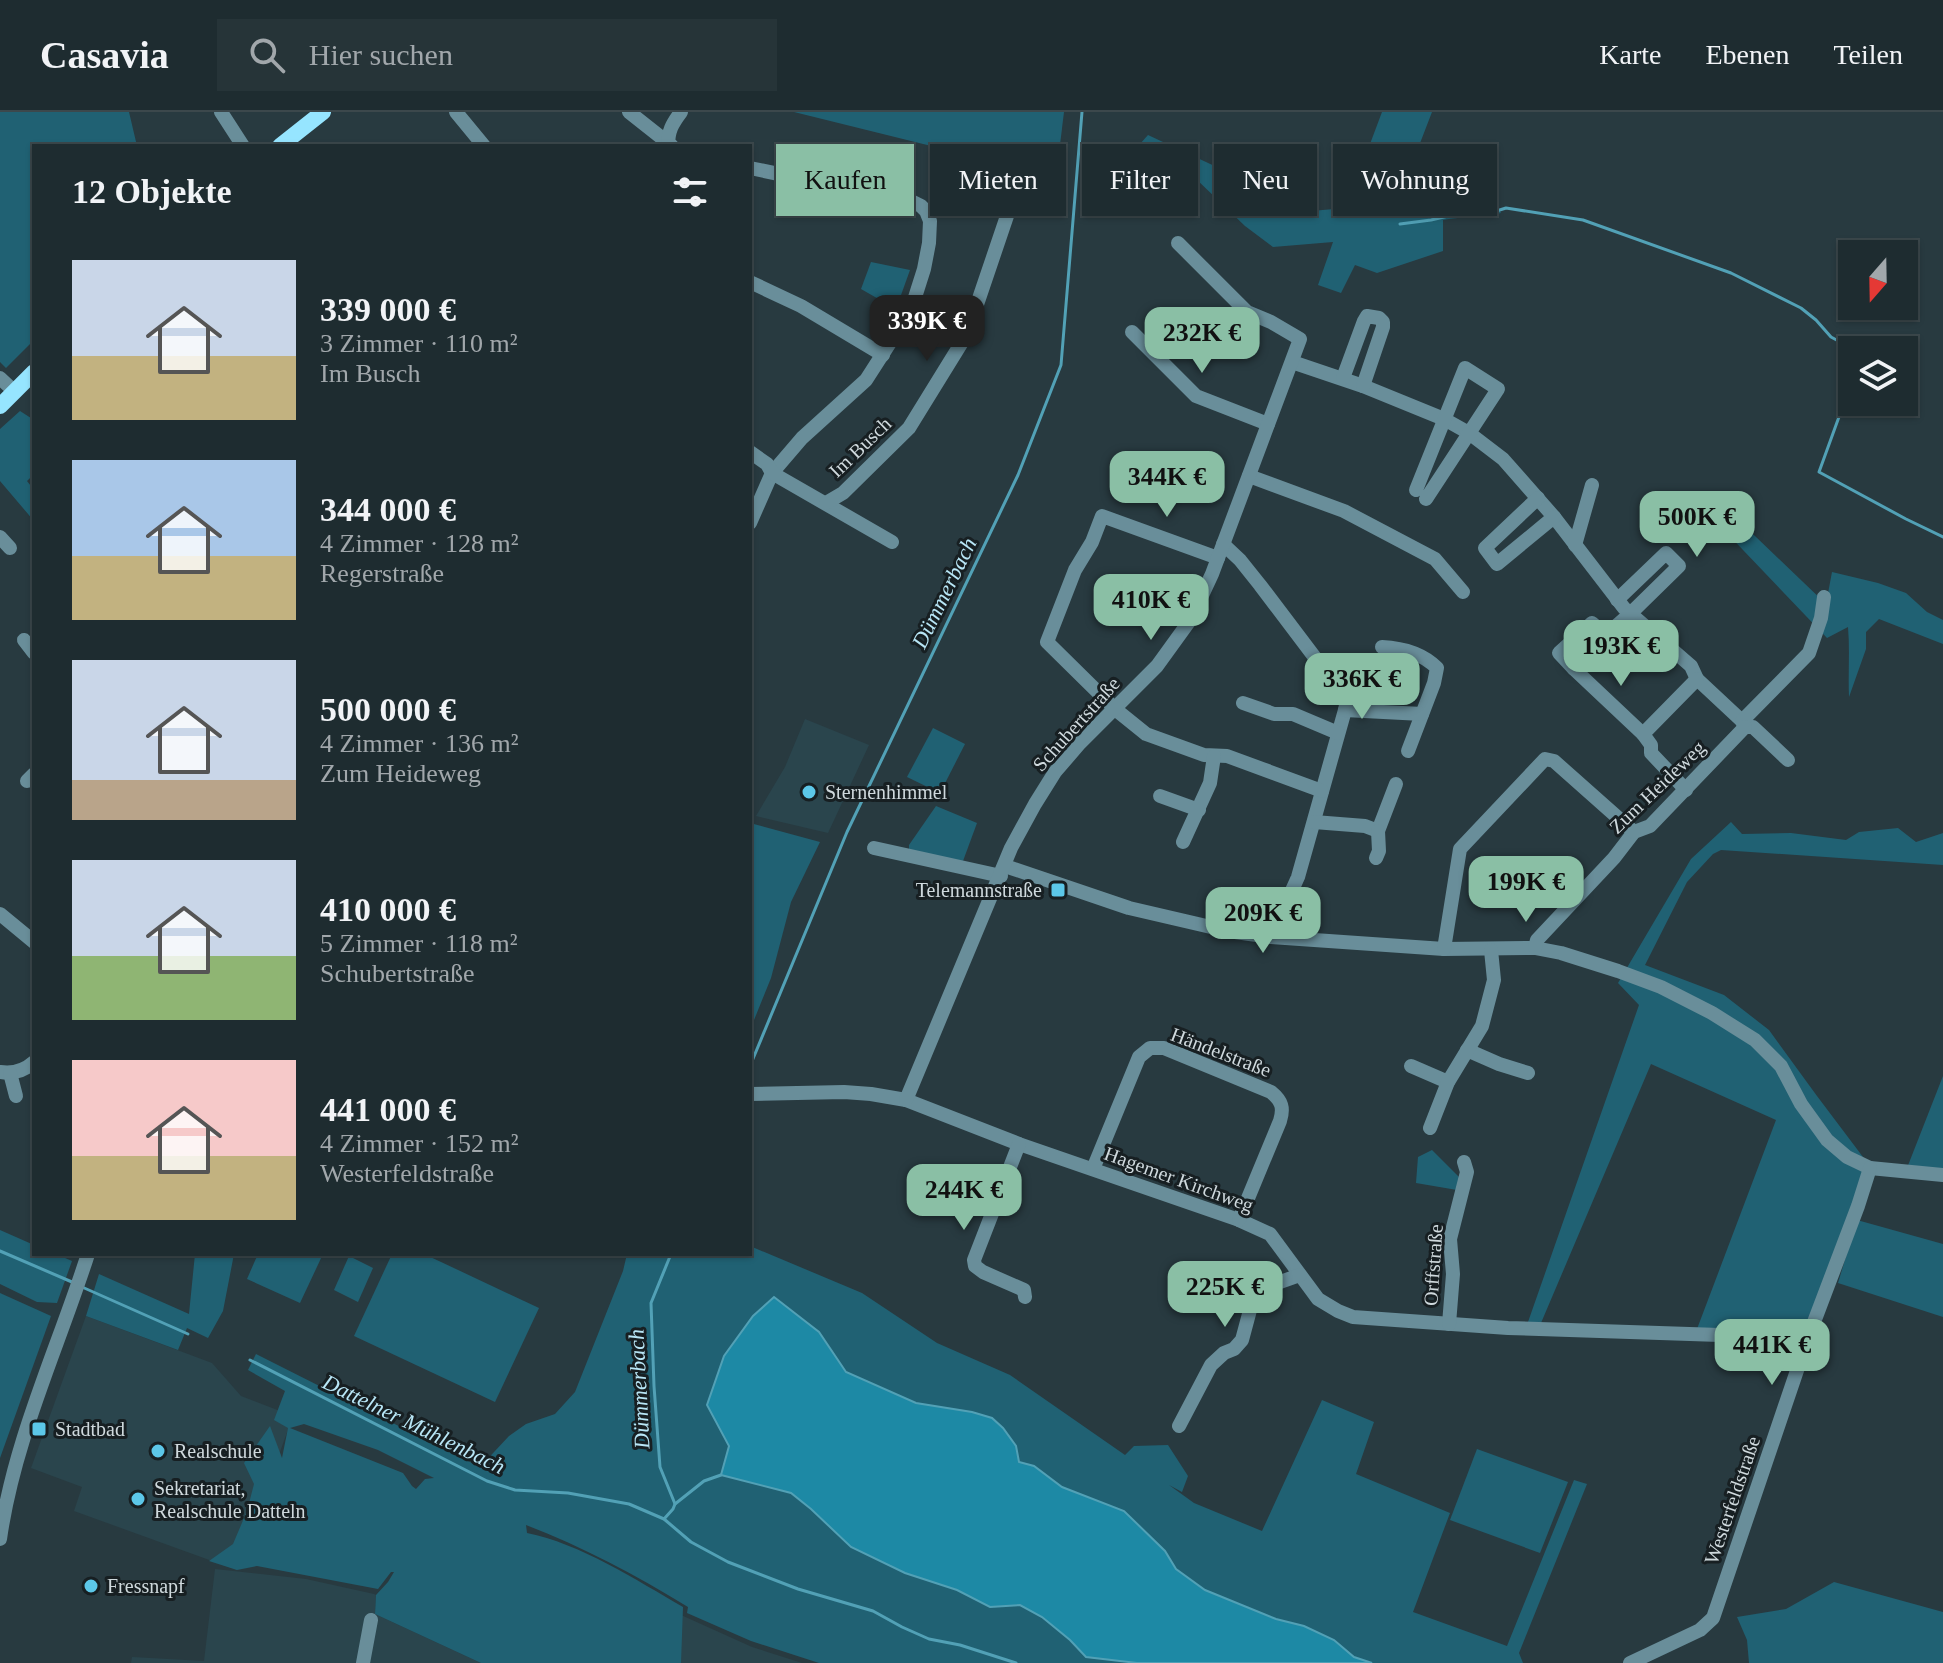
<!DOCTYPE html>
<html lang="de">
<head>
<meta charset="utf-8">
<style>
  :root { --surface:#1e2c30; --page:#263438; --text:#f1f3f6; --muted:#a1a7ab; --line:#3c484c; --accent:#8abfa5 }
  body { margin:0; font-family:Georgia,serif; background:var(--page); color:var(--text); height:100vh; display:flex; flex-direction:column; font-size:30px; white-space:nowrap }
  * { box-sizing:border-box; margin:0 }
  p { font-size:26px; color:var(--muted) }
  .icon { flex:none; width:44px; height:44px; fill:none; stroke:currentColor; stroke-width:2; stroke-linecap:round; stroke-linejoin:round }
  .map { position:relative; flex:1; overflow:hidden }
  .sheet { position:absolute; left:32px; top:32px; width:720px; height:1112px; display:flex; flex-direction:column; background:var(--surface); border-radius:0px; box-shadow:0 2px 6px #0004,0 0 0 2px var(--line) }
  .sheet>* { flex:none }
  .hud { position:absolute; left:776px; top:32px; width:760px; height:72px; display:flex; gap:16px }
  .needle { width:52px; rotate:200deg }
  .controls { position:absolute; left:1838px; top:128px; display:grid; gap:16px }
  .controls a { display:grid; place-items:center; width:80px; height:80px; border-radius:0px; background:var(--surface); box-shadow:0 2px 6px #0004,0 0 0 2px var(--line); font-size:40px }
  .price { position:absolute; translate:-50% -68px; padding:0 18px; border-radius:16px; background:var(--accent); color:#111; font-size:26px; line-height:52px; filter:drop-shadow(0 2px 4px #0008) }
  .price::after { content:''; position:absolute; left:50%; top:48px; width:24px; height:18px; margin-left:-12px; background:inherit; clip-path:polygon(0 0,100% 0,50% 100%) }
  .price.selected { background:#222; color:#fff }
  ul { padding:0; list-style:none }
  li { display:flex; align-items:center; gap:24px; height:200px; padding:0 40px }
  li span { display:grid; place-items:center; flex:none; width:224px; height:160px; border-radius:0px; color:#555 }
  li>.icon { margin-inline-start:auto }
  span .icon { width:96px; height:96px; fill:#fffc; stroke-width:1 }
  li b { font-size:34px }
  h2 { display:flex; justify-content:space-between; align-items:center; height:96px; padding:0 40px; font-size:34px }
  .pill { padding:0 28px; border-radius:0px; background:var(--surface); box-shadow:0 2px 6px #0004,0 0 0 2px var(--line); font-size:28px; line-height:72px }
  .pill.selected { background:var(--accent); color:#111 }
  header { display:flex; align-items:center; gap:48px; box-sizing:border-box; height:112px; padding:0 40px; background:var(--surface); border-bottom:2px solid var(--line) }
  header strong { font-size:38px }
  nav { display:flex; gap:44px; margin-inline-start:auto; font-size:28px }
  .search { width:560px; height:72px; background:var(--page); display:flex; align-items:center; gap:20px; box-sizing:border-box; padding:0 28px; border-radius:0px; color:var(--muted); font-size:30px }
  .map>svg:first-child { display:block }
</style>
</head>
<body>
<header>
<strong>Casavia</strong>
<div class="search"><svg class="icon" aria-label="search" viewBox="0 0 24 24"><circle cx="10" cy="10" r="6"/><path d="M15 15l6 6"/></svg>Hier suchen</div>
<nav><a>Karte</a><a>Ebenen</a><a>Teilen</a></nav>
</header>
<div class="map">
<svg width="1943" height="1551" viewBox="0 0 1943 1551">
  <rect width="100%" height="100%" fill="#283a40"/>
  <g fill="#2a454d">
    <polygon points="805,607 869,633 828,721 756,704 785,655"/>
    <polygon points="86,1204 212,1251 241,1284 293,1304 237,1458 74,1399 82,1375 31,1356"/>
    <polygon points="215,1457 306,1467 374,1482 376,1483 375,1502 481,1551 131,1551 132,1545 204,1549"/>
    <polygon points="681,1503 752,1535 802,1551 680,1551"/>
  </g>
  <g fill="#206173" fill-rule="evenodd">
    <polygon points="0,0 129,0 137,34 34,34 34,228 6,256 0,250"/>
    <polygon points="794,0 1064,0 1056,65"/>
    <path d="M 1382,0 L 1432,0 L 1397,91 L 1414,99 L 1452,74 L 1493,86 L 1501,101 C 1482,107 1463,104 1443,108 L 1443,139 L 1377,161 L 1355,153 L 1341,181 L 1318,173 L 1333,130 L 1273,135 L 1245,114 L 1194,65 L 1139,33 L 1148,23 L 1311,99 L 1346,96 Z"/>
    <polygon points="871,150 910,158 896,197 861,177"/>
    <polygon points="20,299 34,308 34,362 27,369 34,378 34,409 0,369 0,317"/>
    <path d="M 1731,401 L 1826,492 L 1832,460 L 1878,471 L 1906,481 L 1927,500 L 1943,508 L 1943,532 L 1879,507 L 1866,520 L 1866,537 L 1849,585 C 1848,561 1850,538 1848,515 L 1827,526 L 1722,416 Z"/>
    <polygon points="933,616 965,632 940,681 907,665"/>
    <polygon points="936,694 977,711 963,749 909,739 909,733"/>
    <polygon points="1731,710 1742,722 1791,721 1846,728 1859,720 1898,716 1916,730 1943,721 1943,753 1721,738 1713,742 1687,770 1645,853 1724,883 1769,918 1817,984 1866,1049 1859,1074 1805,1222 1697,1217 1776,1008 1651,952 1541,1211 1528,1210 1639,893 1618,871 1691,747"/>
    <polygon points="750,711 820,730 791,790 771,866 750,918"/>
    <polygon points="1943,964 1943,1058 1907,1056"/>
    <polygon points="1432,1038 1461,1067 1457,1078 1416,1071 1418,1045"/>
    <polygon points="1857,1108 1943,1132 1943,1205 1838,1171"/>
    <polygon points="0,1118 34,1133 34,1142 56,1142 72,1149 57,1191 37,1190 0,1172"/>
    <path d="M 750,1134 L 862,1181 L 937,1231 L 1010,1263 L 1125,1343 L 1134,1334 L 1168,1333 L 1188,1364 L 1182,1380 L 1169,1373 L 1194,1391 L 1262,1419 L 1322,1288 L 1374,1310 L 1356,1362 L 1450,1401 L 1413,1500 L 1507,1534 L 1574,1368 L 1587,1372 L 1519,1541 L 1523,1551 L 819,1551 L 751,1529 L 687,1501 L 688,1495 C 636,1463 583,1435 526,1413 L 527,1421 C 579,1431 638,1469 683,1495 L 681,1551 L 481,1551 L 375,1502 L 376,1483 L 388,1470 L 394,1460 L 391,1460 L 378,1477 L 257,1454 L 237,1458 L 209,1449 L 233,1432 L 247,1399 L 254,1372 L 244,1351 L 270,1314 L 282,1346 L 288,1316 L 274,1308 L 285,1279 L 248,1258 L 256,1242 L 480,1355 L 509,1324 L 526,1312 L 555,1302 L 575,1280 L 623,1159 L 627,1142 L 750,1142 ZM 304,1312 L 378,1338 L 434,1366 L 425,1367 L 416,1377 L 412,1374 L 403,1361 L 290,1316 Z"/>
    <polygon points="195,1142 234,1142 223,1199 208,1226 187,1216 178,1238 86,1204 99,1162 189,1202"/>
    <polygon points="258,1142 323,1142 300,1191 247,1167"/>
    <polygon points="392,1142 424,1142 539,1196 495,1290 354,1224"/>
    <polygon points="349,1144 373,1156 358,1190 334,1178"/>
    <polygon points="0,1181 51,1204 0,1346"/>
    <polygon points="1477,1337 1568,1370 1540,1441 1450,1408"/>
    <polygon points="1834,1470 1943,1500 1943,1551 1749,1551 1747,1528 1737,1505 1786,1497"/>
  </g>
  <polygon fill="#1d89a5" stroke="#52a1b6" stroke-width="2" points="774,1185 819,1220 846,1260 916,1291 972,1300 992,1306 1003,1316 1016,1334 1019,1350 1034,1354 1062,1375 1124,1399 1165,1439 1176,1457 1205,1478 1276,1507 1304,1514 1334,1528 1354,1545 1372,1551 1137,1551 1086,1545 1070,1528 1042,1505 1020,1493 990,1495 957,1478 905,1461 851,1435 811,1397 791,1381 721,1363 729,1334 707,1293 724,1244 753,1204"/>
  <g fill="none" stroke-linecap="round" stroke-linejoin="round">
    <g stroke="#52a1b6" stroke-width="3">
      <polyline points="1400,112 1431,108 1457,102 1487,102 1506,96 1583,108 1731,161 1801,196 1816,208 1831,225 1855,238"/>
      <polyline points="1852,269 1819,360 1906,407 1943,425"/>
      <polyline points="750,954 847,720 1018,363 1061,253 1082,0"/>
      <polyline points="0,1139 72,1170"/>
      <polyline points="82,1175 188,1222"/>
      <polyline points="250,1248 487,1369 515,1378 568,1381 629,1392 664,1407 691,1430 728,1450 798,1477 873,1499 902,1515 929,1527 960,1533 1016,1551"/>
      <polyline points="675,1392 704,1369 721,1363"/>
      <polyline points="664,1407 673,1397 675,1392 660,1355 654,1274 651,1191 671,1142"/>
    </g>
    <g stroke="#698e9a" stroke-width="14">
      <polyline points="221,0 243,34"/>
      <polyline points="456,0 484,34"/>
      <polyline points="629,0 672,34"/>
      <path d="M 668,34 C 668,19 672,12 681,0"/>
      <polyline points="750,56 913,90 921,94 926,99 930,109 929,131 924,157 911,198 866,268 802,326 772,361 750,411"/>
      <polyline points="750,170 801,194 883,243"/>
      <polyline points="911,198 967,222"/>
      <polyline points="1132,220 1196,284 1268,312"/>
      <polyline points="1292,250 1363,274 1444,307 1469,321 1503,347 1554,405 1624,496 1691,554 1697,567 1742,609 1745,615 1753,615 1788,648"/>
      <polyline points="0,266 15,280"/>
      <polyline points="1343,266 1364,209 1367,204 1379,206 1383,210 1383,215 1363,274"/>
      <polyline points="750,340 767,352 772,361 892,430"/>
      <polyline points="1249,364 1344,399 1435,447 1463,480"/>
      <polyline points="1416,378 1465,256 1498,277 1426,387"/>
      <polyline points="1538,386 1485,436 1497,452 1554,405"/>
      <polyline points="826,391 843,381 909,316 967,222 1008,101"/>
      <polyline points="0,425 10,436"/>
      <polyline points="1223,432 1240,448 1260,473 1347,588 1345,598 1298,765 1271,825"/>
      <polyline points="1575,433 1592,373"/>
      <polyline points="1218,446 1102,404 1092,430 1075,458 1047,530 1115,597 1146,622 1204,643 1227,644 1322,679"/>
      <polyline points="1606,523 1574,557 1559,541 1592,511 1606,523 1631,501 1679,454 1666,441 1617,488"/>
      <polyline points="24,528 34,541"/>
      <path d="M 1382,535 C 1403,536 1422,541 1437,556 L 1434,571 L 1408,639"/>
      <polyline points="1574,557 1643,622"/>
      <polyline points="1243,591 1274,602 1293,602 1338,621"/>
      <polyline points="1345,598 1422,602"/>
      <polyline points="1742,609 1809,541 1821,506 1824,485"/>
      <polyline points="27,669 34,662"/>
      <polyline points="1686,678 1651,641 1651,633 1643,622 1697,567"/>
      <polyline points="1160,684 1199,698"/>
      <polyline points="1314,710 1365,714 1378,719 1396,672"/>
      <polyline points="1183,730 1210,671 1214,644"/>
      <polyline points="874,736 1001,764"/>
      <polyline points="1376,746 1379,739 1378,719"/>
      <polyline points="1005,754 1129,796 1228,819 1271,825 1444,837 1535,836 1561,841 1618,859 1661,875 1712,901 1755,928 1781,954 1801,992 1827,1028 1847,1045 1870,1056 1943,1063"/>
      <polyline points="0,802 34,830"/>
      <polyline points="1535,836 1537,828 1614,746 1634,720 1650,714 1745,615"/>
      <polyline points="1444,837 1460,737 1545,647 1554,649 1634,720"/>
      <polyline points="1467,938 1499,952 1528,961"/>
      <polyline points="1411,954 1448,970"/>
      <path d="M 0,960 C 13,962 24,959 34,950"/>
      <polyline points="10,961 16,984"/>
      <polyline points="750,982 844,980 871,982 906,988 1019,1032 1239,1108 1270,1122 1318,1187 1338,1199 1353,1205 1508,1216 1808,1226"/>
      <polyline points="906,988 1011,736 1035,692 1055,660 1080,631 1157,554 1191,507 1212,462 1300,227 1271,210 1247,200 1178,131"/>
      <polyline points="1430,1016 1448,970 1482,914 1494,868 1491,838"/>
      <polyline points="1019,1032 974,1148 975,1154 983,1160 1024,1178 1025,1185"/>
      <path d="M 1093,1057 L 1139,945 L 1150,936 L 1164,936 L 1271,980 C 1282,989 1284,996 1280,1009 L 1239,1108"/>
      <polyline points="1449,1212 1453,1162 1450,1127 1467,1060 1464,1050"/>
      <polyline points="1179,1314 1211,1253 1224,1241 1234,1237 1242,1228 1253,1187 1258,1180 1269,1174 1300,1163"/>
      <path d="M 0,1427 C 14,1328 58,1236 88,1142"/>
      <polyline points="363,1551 371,1508"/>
      <polyline points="1630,1551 1700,1518 1713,1506 1808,1226 1858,1094 1870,1056"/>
    </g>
    <g stroke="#96e5ff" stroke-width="16">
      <polyline points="280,34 323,0"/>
      <polyline points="0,294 34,260"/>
    </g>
  </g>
  <g fill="#5cc7e8" stroke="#171f22" stroke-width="3">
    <circle cx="809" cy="680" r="8"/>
    <rect x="1050" y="770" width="16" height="16" rx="4"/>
    <rect x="31" y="1309" width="16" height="16" rx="4"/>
    <circle cx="158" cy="1339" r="8"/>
    <circle cx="138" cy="1387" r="8"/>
    <circle cx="91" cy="1474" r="8"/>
  </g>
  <g text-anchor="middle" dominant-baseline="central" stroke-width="6" stroke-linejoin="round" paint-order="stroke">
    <g font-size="20" fill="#cfd9dd" stroke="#171f22">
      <text transform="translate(860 335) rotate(-44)">Im Busch</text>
      <text transform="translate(1076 612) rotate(-48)">Schubertstraße</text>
      <text transform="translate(1657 675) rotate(-44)">Zum Heideweg</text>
      <text transform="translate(1221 940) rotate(21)">Händelstraße</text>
      <text transform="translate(1179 1067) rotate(20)">Hagemer Kirchweg</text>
      <text transform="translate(1433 1153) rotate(-86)">Orffstraße</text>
      <text transform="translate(1732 1388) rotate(-71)">Westerfeldstraße</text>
    </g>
    <g font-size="20" fill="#cfd9dd" stroke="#171f22" text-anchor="start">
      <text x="825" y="680">Sternenhimmel</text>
      <text x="1042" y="778" text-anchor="end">Telemannstraße</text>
      <text x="55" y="1317">Stadtbad</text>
      <text x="174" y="1339">Realschule</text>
      <text x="154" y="1376">Sekretariat,<tspan x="154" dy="23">Realschule Datteln</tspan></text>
      <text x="107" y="1474">Fressnapf</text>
    </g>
    <g font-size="22" font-style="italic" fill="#b8e6f6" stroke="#171f22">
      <text transform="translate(944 481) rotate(-64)">Dümmerbach</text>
      <text transform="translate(639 1277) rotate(-93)">Dümmerbach</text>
      <text transform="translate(414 1312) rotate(26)">Dattelner Mühlenbach</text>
    </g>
  </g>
</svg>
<div class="controls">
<a><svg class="needle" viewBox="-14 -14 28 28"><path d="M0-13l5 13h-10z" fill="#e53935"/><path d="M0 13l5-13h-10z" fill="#a1a7ab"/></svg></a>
<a><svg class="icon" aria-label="layers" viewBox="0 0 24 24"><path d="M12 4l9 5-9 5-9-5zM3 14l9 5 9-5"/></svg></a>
</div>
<b class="price selected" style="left:927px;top:251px">339K €</b>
<b class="price" style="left:1202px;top:263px">232K €</b>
<b class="price" style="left:1167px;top:407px">344K €</b>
<b class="price" style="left:1697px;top:447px">500K €</b>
<b class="price" style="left:1151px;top:530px">410K €</b>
<b class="price" style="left:1621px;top:576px">193K €</b>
<b class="price" style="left:1362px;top:609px">336K €</b>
<b class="price" style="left:1526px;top:812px">199K €</b>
<b class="price" style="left:1263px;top:843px">209K €</b>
<b class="price" style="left:964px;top:1120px">244K €</b>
<b class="price" style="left:1225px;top:1217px">225K €</b>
<b class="price" style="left:1772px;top:1275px">441K €</b>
<div class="hud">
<a class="pill selected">Kaufen</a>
<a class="pill">Mieten</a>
<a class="pill">Filter</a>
<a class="pill">Neu</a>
<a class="pill">Wohnung</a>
</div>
<section class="sheet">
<h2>12 Objekte<svg class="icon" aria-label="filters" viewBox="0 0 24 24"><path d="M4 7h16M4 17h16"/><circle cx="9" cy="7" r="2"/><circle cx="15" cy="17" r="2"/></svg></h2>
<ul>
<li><span style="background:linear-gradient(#c9d6e8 60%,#c2b280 0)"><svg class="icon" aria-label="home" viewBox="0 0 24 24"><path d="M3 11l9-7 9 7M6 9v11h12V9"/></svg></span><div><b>339 000 €</b><p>3 Zimmer · 110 m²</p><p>Im Busch</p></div></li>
<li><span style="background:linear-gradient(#a9c7e8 60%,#c2b280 0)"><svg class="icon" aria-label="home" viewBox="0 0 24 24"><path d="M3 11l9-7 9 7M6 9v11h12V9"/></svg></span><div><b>344 000 €</b><p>4 Zimmer · 128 m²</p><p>Regerstraße</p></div></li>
<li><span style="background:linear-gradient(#c9d6e8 75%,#b9a48a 0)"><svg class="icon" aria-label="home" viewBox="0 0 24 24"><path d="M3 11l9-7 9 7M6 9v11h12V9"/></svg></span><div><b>500 000 €</b><p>4 Zimmer · 136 m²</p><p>Zum Heideweg</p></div></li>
<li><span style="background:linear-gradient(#c9d6e8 60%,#8fb573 0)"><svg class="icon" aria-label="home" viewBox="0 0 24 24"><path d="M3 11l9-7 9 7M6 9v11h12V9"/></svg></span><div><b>410 000 €</b><p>5 Zimmer · 118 m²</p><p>Schubertstraße</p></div></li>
<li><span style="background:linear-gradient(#f6c9c9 60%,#c2b280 0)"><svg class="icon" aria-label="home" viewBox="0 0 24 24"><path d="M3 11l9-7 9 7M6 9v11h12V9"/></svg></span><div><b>441 000 €</b><p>4 Zimmer · 152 m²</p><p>Westerfeldstraße</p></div></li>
</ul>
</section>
</div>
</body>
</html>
